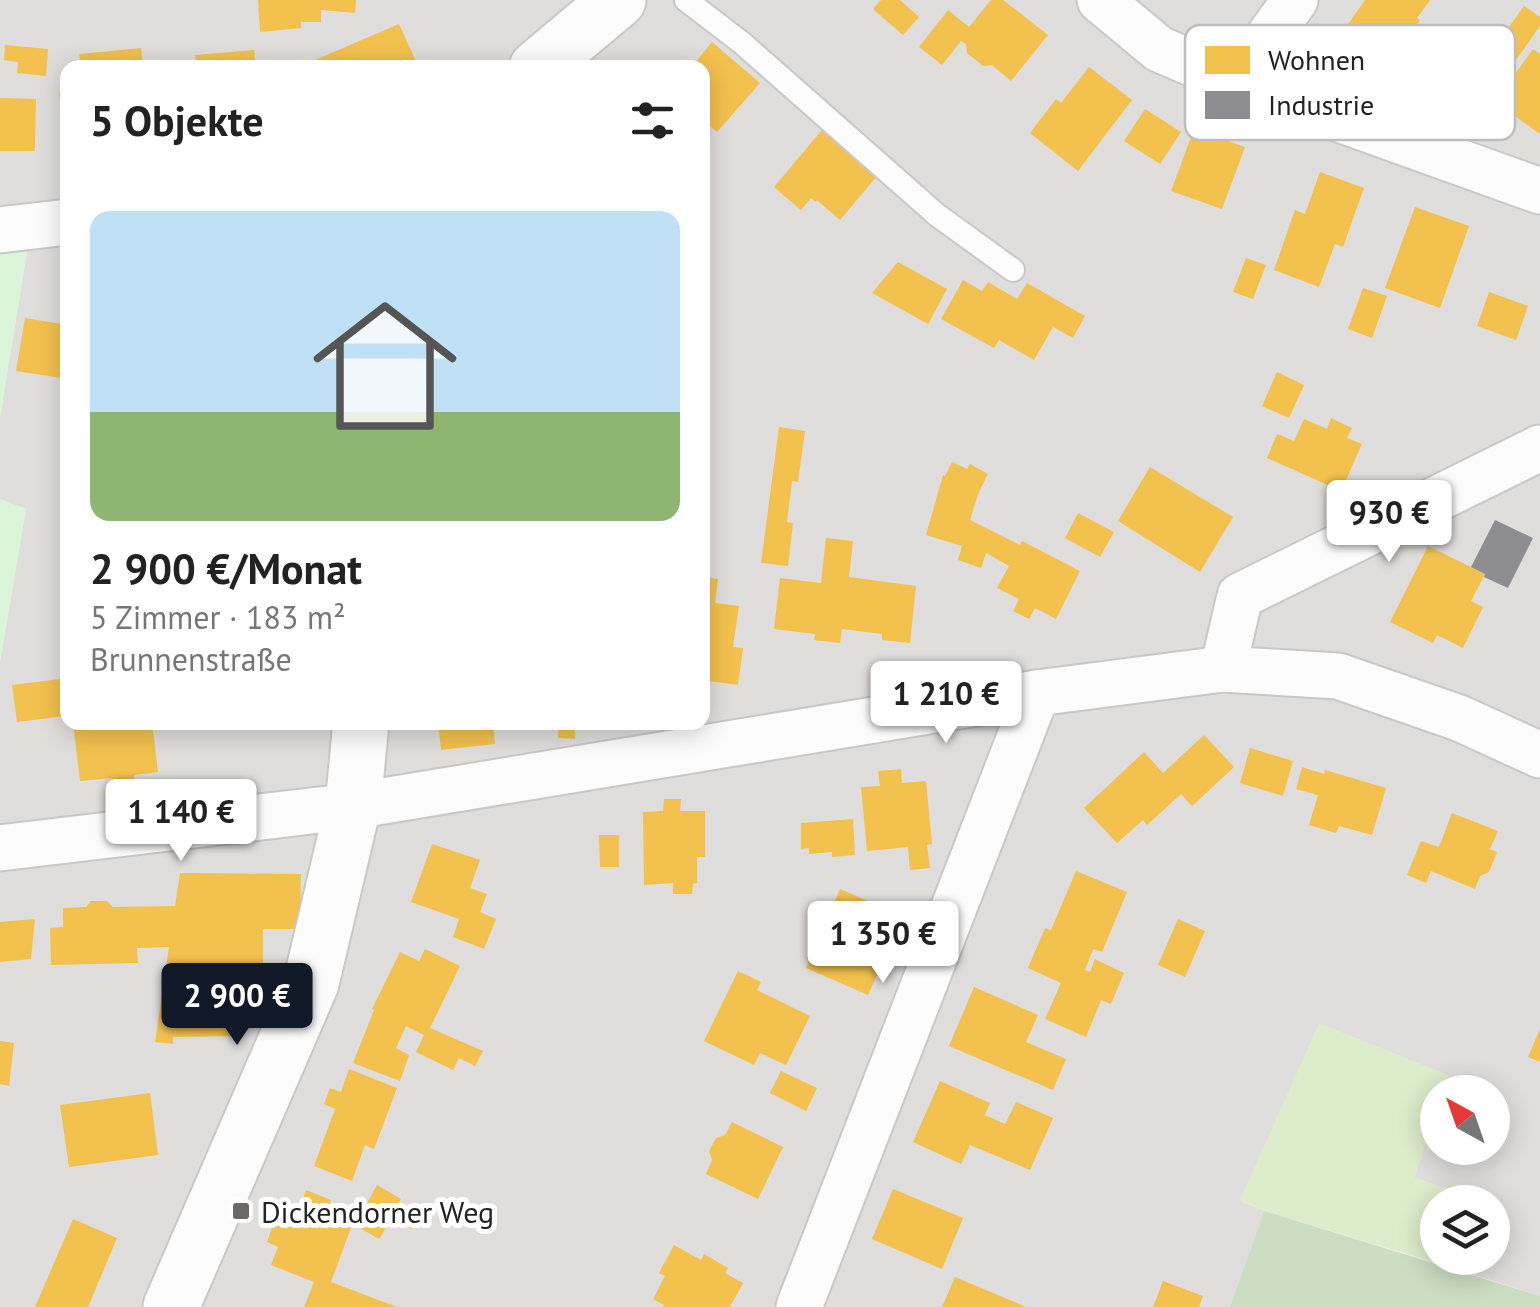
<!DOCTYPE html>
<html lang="de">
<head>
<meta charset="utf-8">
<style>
  :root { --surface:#fff; --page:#f2f2f2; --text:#222; --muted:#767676; --accent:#111827 }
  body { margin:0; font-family:"PT Sans",sans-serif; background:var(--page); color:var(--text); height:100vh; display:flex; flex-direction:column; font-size:38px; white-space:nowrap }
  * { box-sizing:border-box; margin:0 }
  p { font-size:32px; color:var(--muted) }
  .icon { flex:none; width:55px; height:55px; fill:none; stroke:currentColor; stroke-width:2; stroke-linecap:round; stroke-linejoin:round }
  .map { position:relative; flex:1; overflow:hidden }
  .details { position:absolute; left:60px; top:60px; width:650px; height:670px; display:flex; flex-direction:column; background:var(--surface); border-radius:20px; box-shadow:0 5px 25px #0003 }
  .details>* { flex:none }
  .needle { width:65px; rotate:320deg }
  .buttons { position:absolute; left:1420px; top:1075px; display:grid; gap:20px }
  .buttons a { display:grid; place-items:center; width:90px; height:90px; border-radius:50%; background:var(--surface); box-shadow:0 5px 25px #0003; font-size:50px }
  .price { position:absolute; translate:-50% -85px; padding:0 22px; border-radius:10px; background:#fff; color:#222; font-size:32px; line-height:65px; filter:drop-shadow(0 2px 5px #0008) }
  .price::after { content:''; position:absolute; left:50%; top:60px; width:30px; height:22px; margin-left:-15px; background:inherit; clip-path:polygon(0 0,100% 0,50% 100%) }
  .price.on { background:var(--accent); color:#fff }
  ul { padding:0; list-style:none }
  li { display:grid; align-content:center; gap:20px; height:530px; padding:0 30px }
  li span { display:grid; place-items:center; height:310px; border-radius:20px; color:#555 }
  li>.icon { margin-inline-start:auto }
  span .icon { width:180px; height:180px; fill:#fffc; stroke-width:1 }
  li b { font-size:42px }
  h2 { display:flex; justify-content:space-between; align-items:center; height:120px; padding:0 30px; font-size:42px }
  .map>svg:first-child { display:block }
</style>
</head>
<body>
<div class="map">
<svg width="1540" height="1307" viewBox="0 0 1540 1307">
  <rect width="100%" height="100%" fill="#f0eeeb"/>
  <path fill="#dfdedc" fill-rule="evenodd" d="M 0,0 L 1540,0 L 1540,1296 L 1441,1264 L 1443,1258 L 1492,1258 L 1492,1202 L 1460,1202 L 1462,1194 L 1414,1178 L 1437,1108 L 1438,1148 L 1492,1148 L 1492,1092 L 1443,1092 L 1448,1075 L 1241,1201 L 1264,1211 L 1230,1307 L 0,1307 L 0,662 L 26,509 L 0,499 L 0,417 L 27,252 L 0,253 ZM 68,68 L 702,68 L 702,722 L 68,722 Z"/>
  <polygon fill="#ddeccb" points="1319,1023 1448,1075 1443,1092 1438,1092 1437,1108 1414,1177 1462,1195 1460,1202 1438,1202 1438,1258 1443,1258 1441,1264 1264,1211 1240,1200"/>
  <polygon fill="#cbdec1" points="1264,1211 1540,1296 1540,1307 1230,1307"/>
  <g fill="#daf5da">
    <polygon points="27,251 0,417 0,253"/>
    <polygon points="0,499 26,509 0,662"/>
  </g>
  <g fill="#f2c14e">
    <polygon points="258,0 356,0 355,13 321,10 321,22 301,22 301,28 260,32"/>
    <polygon points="881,0 900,0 919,17 903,35 873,9"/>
    <polygon points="991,0 1003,0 1048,35 1011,81 992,65 983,66 967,53 966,44 961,41 942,65 919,47 948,10 969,27"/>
    <polygon points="1365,0 1430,0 1417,18 1420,20 1383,73 1378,69 1368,71 1360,65 1358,55 1337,40"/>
    <polygon points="1524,6 1540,17 1540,26 1514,63 1494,48"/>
    <polygon points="399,24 419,68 318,68 315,60"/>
    <polygon points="712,42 760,83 717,132 702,120 702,68 691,68"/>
    <polygon points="5,45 48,49 46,76 17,73 18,62 4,60"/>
    <polygon points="141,48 143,68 81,68 79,54"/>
    <polygon points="1533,49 1540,54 1540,134 1495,102"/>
    <polygon points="254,50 256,68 196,68 195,55"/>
    <polygon points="1089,67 1132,100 1078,171 1030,133 1056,99 1061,103"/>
    <polygon points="68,91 68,124 62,124 59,92"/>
    <polygon points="0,98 36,99 35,151 0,151"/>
    <polygon points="1145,109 1181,132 1160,164 1124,141"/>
    <polygon points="1194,129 1245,147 1222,209 1171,191"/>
    <polygon points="822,130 877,176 840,220 817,200 816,202 811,198 801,210 774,187"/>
    <polygon points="1320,172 1364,188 1343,247 1335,244 1319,287 1274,270 1295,210 1305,214"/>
    <polygon points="1415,207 1469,226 1440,308 1385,288"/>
    <polygon points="1246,258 1266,265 1253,299 1233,292"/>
    <polygon points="898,262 947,289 928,324 872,293"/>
    <polygon points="963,280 982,291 988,282 1017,299 1027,283 1085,316 1073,338 1053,327 1034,360 999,340 994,348 941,319"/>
    <polygon points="1363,288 1387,296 1372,338 1348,329"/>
    <polygon points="1489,292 1528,306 1516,340 1477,326"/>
    <polygon points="25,318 68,325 68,379 16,371"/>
    <polygon points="1277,372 1304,385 1289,418 1262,406"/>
    <polygon points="1331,418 1352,428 1347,438 1362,444 1341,491 1267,458 1277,434 1294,441 1304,419 1327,429"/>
    <polygon points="779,427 805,431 798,482 792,481 787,522 793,523 788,566 761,563"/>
    <polygon points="952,462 967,469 970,464 988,474 978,494 970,520 1020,545 1022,541 1080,571 1056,619 1035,608 1029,619 1013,611 1019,599 997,588 1009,566 986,553 981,568 958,560 962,546 926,535 943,475 945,476"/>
    <polygon points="1150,467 1233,517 1200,572 1118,521"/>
    <polygon points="1078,513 1114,532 1100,557 1065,538"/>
    <polygon points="826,538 853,541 849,577 916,586 910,643 882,640 882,634 842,629 840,643 814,640 815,634 774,629 780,578 821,583"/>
    <polygon points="1428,546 1485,574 1471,601 1483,607 1463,648 1437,635 1433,643 1390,622"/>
    <polygon points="702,577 718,579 715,603 739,606 733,647 743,648 738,685 702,680 705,646 702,645"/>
    <polygon points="68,678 68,697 63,698 65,716 17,722 12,685"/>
    <polygon points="73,722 152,722 158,772 134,775 134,781 112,784 112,778 80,781"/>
    <polygon points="438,722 493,722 495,744 441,750"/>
    <polygon points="535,722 601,722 601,729 575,728 575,739 558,738 558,727 535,726"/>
    <polygon points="1204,735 1234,767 1192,806 1181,794 1147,825 1143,820 1117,843 1084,808 1144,752 1163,773"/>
    <polygon points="1250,748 1293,761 1283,796 1240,783"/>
    <polygon points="1302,767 1324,774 1325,770 1386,788 1372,835 1339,826 1336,833 1309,825 1318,795 1296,789"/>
    <polygon points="901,769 902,783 926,781 932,844 927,845 930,868 910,870 908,847 867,851 861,787 880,786 878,771"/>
    <polygon points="664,799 681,799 680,811 705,811 705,857 697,857 697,883 693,884 692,894 673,894 673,883 644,885 643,812 663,811"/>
    <polygon points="1452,813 1498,831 1490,849 1497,852 1489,872 1480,876 1475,889 1431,871 1426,883 1407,875 1421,841 1439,847"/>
    <polygon points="853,819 855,855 832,857 832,852 809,854 809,848 801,849 801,823"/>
    <polygon points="599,835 619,835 619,867 600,867"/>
    <polygon points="432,844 480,860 470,888 487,894 480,912 496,919 484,949 453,937 459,919 411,902"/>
    <polygon points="1076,871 1127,892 1102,952 1093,949 1085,970 1090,972 1095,959 1124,973 1111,1004 1101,1000 1086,1037 1045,1019 1061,983 1028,968 1045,928 1051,930"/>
    <polygon points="180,873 301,874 300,929 263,929 263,979 237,979 237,1036 173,1037 173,1044 155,1042 169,947 137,948 138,963 51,965 50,928 63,927 63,908 86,907 91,901 107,901 113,907 175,906"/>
    <polygon points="840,889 903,916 868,995 806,968"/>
    <polygon points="35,919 31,959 0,962 0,922"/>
    <polygon points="1178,919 1205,931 1185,977 1158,965"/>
    <polygon points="425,949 460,966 430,1028 483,1051 475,1066 459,1058 453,1070 416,1052 424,1035 406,1026 396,1048 409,1055 400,1081 353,1063 374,1010 372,1009 400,952 419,961"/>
    <polygon points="738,971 761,982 757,990 810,1016 786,1065 760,1053 754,1065 704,1041"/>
    <polygon points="974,987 1038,1015 1026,1042 1066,1059 1053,1090 949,1046"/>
    <polygon points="1540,1029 1540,1062 1528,1057"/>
    <polygon points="0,1041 14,1043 9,1086 0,1084"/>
    <polygon points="349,1069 397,1088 374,1149 365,1145 352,1181 314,1166 335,1109 324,1104 330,1088 341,1092"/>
    <polygon points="781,1071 817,1088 806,1111 770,1093"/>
    <polygon points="940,1081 990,1103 985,1115 1005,1124 1016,1102 1053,1118 1030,1170 970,1145 961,1164 913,1142"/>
    <polygon points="150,1093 158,1155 69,1167 60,1105"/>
    <polygon points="732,1122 783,1147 758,1199 706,1174 712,1160 709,1151 716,1138 725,1135"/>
    <polygon points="377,1185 401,1199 398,1204 419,1215 412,1229 366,1205"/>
    <polygon points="893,1189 963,1218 942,1269 872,1239"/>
    <polygon points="306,1190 331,1200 326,1216 352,1225 331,1282 397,1307 304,1307 314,1282 271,1265 278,1247 267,1242 275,1219 287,1223 294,1204 300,1206"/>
    <polygon points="368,1213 388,1224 379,1239 360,1228"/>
    <polygon points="73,1219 117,1238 88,1307 35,1307"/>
    <polygon points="674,1245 701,1260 704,1254 728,1268 725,1273 743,1283 730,1307 663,1307 664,1305 653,1299 665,1276 659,1273"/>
    <polygon points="955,1277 1026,1307 942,1307"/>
    <polygon points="1163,1281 1203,1296 1199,1307 1153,1307"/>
  </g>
  <polygon fill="#8d8d92" points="1495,520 1533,538 1508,588 1484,577 1485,574 1471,567"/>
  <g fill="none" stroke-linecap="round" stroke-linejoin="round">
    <defs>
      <polyline id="service" points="686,0 742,43 937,215 1013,270"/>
      <g id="minor">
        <polyline points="1100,0 1159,49 1236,82 1540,191"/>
        <polyline points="1236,82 1295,0"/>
        <polyline points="0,230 68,222"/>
        <polyline points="1223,669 1240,596 1540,448"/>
        <polyline points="0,848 353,806 1037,693 1223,669 1338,676 1459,718 1540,755"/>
        <polyline points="799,1307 1037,693"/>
      </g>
      <g id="tertiary">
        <polyline points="537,68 618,0"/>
        <polyline points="171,1307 311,983 353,806 361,722"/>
      </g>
    </defs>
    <use href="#service" stroke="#c9c8c7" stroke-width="26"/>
    <use href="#minor" stroke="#c9c8c7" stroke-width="49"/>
    <use href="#tertiary" stroke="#c9c8c7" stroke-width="59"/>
    <use href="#service" stroke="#fdfcfc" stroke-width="22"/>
    <use href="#minor" stroke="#fdfcfc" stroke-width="45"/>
    <use href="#tertiary" stroke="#fdfcfc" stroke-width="55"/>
  </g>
  <rect fill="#6a6968" stroke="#fff" stroke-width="4" x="231" y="1201" width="20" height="20" rx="5"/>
  <g text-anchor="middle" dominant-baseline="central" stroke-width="10" stroke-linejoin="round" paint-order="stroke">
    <g font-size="30" fill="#222" stroke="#fff" text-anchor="start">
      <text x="261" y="1211">Dickendorner Weg</text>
    </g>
  </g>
  <rect x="1185" y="25" width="330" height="115" rx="15" fill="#fff" stroke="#bdbdbd" stroke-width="2.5"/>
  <rect x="1205" y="46" width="45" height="28" fill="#f2c14e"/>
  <rect x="1205" y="91" width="45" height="28" fill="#8d8d92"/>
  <g font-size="28" fill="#222">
    <text x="1268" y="70">Wohnen</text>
    <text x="1268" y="115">Industrie</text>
  </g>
</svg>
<div class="buttons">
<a><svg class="needle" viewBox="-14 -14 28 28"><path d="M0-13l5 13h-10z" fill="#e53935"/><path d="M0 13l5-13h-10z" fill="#767676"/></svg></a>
<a><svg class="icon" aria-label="layers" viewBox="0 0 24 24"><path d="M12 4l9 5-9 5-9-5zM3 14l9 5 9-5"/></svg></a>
</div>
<b class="price" style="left:1389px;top:565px">930 €</b>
<b class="price" style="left:946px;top:746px">1 210 €</b>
<b class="price" style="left:181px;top:864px">1 140 €</b>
<b class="price" style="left:883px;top:986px">1 350 €</b>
<b class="price on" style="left:237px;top:1048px">2 900 €</b>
<section class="details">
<h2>5 Objekte<svg class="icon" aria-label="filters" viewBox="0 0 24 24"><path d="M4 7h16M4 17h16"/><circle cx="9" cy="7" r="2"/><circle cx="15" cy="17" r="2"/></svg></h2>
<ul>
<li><span style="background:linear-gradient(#bfe0f5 65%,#8fb573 0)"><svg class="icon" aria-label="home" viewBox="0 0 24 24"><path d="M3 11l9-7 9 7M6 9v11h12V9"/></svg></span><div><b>2 900 €/Monat</b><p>5 Zimmer · 183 m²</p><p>Brunnenstraße</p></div></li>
</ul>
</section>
</div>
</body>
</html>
